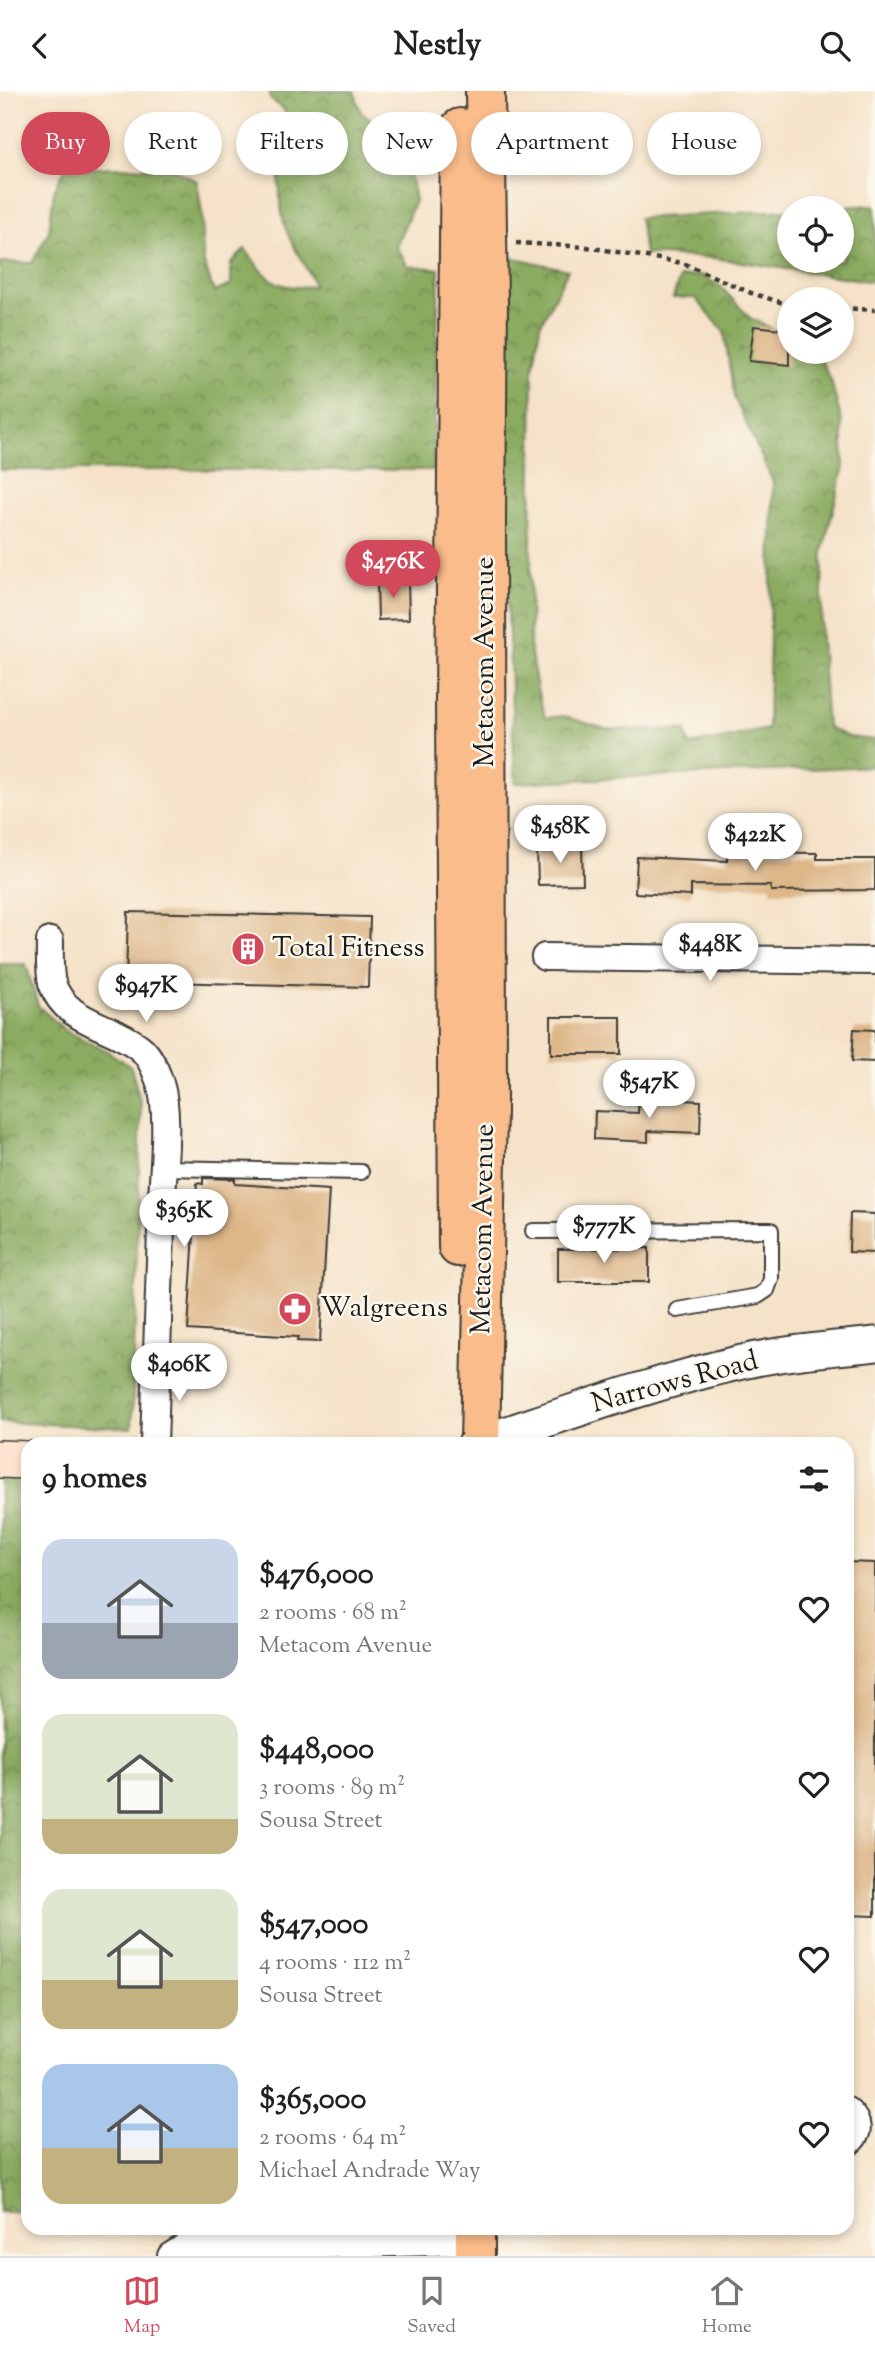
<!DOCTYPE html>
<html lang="en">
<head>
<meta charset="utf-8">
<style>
  :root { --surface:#fff; --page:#f6f6f6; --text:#222; --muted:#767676; --line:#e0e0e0; --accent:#d1495b }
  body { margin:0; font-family:"Sorts Mill Goudy",serif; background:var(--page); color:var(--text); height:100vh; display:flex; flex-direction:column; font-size:26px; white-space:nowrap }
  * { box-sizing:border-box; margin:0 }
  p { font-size:23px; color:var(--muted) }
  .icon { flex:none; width:38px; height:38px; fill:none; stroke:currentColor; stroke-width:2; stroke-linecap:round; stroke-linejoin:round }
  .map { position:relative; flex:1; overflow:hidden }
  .side { position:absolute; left:21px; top:1346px; width:833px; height:798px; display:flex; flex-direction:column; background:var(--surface); border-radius:21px; box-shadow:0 4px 10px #0003 }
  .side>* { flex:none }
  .hud { position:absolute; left:21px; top:21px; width:833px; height:63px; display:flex; gap:14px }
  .controls { position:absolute; left:777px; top:105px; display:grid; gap:14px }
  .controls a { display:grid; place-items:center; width:77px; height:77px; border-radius:50%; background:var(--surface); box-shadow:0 4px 10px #0003; font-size:35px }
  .price { position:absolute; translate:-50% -60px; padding:0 16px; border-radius:24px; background:#fff; color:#222; font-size:23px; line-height:46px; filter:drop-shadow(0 2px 4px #0008) }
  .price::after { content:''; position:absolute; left:50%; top:42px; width:21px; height:16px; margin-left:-10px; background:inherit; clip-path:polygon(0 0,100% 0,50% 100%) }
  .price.active { background:var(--accent); color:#fff }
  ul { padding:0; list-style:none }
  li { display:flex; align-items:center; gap:21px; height:175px; padding:0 21px }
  li span { display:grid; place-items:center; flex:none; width:196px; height:140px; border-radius:21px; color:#555 }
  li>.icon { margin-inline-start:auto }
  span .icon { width:84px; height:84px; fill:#fffc; stroke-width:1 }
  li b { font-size:30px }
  h2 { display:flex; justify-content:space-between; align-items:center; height:84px; padding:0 21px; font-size:30px }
  .chip { padding:0 24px; border-radius:32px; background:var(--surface); box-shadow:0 4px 10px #0003; font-size:24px; line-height:63px }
  .chip.active { background:var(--accent); color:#fff }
  header { display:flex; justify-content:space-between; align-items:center; height:91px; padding:0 21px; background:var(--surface); font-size:32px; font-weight:700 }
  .menu { display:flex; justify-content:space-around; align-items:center; height:98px; border-top:2px solid var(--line); background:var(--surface); font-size:19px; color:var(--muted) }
  .menu a { display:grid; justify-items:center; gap:4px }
  .menu .active { color:var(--accent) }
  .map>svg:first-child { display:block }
</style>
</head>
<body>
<header><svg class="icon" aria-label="back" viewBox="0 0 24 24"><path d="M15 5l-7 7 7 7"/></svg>Nestly<svg class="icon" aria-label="search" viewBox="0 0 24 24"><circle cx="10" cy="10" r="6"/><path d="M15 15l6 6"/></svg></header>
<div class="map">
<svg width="875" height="2165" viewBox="0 0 875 2165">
  <defs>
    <pattern id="forest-crowns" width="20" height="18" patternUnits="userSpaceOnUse" patternTransform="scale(1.75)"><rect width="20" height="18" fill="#8aab60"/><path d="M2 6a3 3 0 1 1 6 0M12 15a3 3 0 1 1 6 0" fill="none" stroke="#708a4e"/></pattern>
  </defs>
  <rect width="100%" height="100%" fill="#fbf7ec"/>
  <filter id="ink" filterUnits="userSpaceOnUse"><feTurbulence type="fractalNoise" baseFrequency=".0143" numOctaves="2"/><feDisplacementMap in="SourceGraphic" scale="14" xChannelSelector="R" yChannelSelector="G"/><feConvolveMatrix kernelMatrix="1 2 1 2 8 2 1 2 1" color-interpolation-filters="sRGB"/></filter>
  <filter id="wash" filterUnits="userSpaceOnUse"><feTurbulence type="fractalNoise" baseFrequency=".00686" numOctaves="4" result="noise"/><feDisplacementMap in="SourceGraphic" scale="28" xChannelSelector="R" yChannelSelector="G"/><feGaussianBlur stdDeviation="1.57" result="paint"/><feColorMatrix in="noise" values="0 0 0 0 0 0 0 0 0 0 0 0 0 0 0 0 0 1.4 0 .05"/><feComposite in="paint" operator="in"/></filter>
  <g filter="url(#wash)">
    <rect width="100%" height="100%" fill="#f5e2c8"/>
    <g fill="url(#forest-crowns)" stroke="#53643e" stroke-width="2">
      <path d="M 270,0 L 354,0 L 362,23 L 391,39 L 410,82 L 415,110 L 396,155 L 408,175 L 439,178 L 433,379 L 0,379 L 0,171 L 32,172 L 49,140 L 54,99 L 65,78 L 122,76 L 174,78 L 197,90 L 202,122 L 203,169 L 214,201 L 231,194 L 231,173 L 245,158 C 268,188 274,200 314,195 C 307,172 290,155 284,132 C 275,95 282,56 285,19 L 270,8 Z"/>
      <polygon points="875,114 875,191 714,167 645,163 639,127 789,119 789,170 842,170 842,117 817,117"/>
      <polygon points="493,162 568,179 540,235 533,280 530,557 537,598 545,627 562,625 606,638 685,639 690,654 768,638 773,391 734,306 724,240 695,207 673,207 680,186 701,184 720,195 750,227 789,246 789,261 816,261 831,289 842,332 844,375 823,460 821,548 827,636 848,646 875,649 875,675 515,692"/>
      <polygon points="0,873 26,873 38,915 66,940 106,959 131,976 141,1013 132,1337 0,1331"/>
      <polygon points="0,1386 28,1387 28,2121 0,2121"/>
    </g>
    <g id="blocks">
      <g fill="#deb789">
        <polygon points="754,235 789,239 789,274 749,270"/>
        <polygon points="408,489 409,528 378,529 377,490"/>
        <polygon points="582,755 583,793 538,794 537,756"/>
        <polygon points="727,761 817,762 817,768 875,768 875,799 771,800 771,795 691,794 691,805 635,802 637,766 727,770"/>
        <polygon points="128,821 370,826 368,896 126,890"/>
        <rect x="551" y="926" width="70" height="37"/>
        <polygon points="854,938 875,939 875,971 852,970"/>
        <polygon points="639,1007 701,1010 700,1042 648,1040 648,1051 594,1048 595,1020 638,1022"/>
        <polygon points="203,1087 235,1088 235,1093 329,1099 320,1251 297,1250 298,1246 188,1239 197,1092 203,1093"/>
        <polygon points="850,1122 875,1123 875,1162 849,1161"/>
        <polygon points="649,1157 649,1191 558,1191 558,1158"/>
        <polygon points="847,1471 875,1472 875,1825 847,1824"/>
      </g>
    </g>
  </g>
  <g filter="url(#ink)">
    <use href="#blocks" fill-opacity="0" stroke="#3d3a36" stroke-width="2"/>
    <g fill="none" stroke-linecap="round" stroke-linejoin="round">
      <defs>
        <g id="service">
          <polyline points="163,1077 361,1081"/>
          <polyline points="533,1140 771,1139 771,1188 767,1199 758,1205 677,1219"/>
        </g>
        <g id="minor">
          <path d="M 50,850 C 50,863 49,880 52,892 C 65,932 110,933 139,956 C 150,964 156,980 160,992 C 170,1023 163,1076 162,1109 C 159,1190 156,1271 154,1353"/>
          <polyline points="545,866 875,870"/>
          <path d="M 847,2020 C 859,2031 861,2042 847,2052"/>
          <polyline points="171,2165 187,2155 198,2157 474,2150"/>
        </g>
        <path id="tertiary" d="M 475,1353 C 563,1324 651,1292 742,1271 C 785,1261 831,1258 875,1253"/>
        <polyline id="secondary" points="0,1368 28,1369"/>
        <g id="primary">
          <polyline points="458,1156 455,610 460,37"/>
          <polyline points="480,1353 487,1020 486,428 488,211 485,0"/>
          <polyline points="475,2137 475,2165"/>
        </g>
      </defs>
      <use href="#service" stroke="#3d3a36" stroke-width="18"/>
      <use href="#minor" stroke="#3d3a36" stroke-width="30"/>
      <use href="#tertiary" stroke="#3d3a36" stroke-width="37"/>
      <use href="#secondary" stroke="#3d3a36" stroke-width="40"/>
      <use href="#primary" stroke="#3d3a36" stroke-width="42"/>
      <g stroke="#3d3a36" stroke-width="4.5" stroke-dasharray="5 5" stroke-linecap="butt">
        <polyline points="516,152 587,156 683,172 751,202 789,214"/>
        <polyline points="842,217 875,219"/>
      </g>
      <use href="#service" stroke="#fff" stroke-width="14"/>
      <use href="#minor" stroke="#fff" stroke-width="26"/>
      <use href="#tertiary" stroke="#fff" stroke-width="33"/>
      <use href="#secondary" stroke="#fde4d0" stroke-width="37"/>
      <use href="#primary" stroke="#f9bc8a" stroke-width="38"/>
    </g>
  </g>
  <defs>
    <symbol id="building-disc" viewBox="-11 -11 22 22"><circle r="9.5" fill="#d1495b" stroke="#fbf7ec"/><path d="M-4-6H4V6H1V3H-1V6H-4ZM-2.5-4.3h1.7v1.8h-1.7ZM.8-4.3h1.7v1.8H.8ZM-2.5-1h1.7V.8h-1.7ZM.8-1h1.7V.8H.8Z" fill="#fff"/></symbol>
    <symbol id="pharmacy-disc" viewBox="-11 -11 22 22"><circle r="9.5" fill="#d1495b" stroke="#fbf7ec"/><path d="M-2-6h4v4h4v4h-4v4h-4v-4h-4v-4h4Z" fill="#fff"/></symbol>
  </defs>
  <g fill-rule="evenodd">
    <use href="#building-disc" x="229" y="839" width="38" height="38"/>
    <use href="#pharmacy-disc" x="276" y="1199" width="38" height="38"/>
  </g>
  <g text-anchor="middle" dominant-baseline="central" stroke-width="5" stroke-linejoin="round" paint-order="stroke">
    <g font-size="28" fill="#1c1c1c" stroke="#fbf7ec">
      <text transform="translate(486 571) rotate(-90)">Metacom Avenue</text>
      <text transform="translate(484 1138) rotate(-89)">Metacom Avenue</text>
      <text transform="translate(675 1292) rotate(-15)">Narrows Road</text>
    </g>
    <g font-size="28" fill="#1c1c1c" stroke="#fbf7ec" text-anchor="start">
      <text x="272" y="858">Total Fitness</text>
      <text x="320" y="1218">Walgreens</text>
    </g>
  </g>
</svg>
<div class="controls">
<a><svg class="icon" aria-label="locate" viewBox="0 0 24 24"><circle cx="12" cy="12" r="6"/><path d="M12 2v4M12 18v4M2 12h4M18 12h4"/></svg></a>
<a><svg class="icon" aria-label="layers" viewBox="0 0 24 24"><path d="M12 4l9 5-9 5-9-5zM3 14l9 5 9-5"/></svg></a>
</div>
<b class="price active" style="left:393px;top:509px">$476K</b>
<b class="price" style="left:560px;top:774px">$458K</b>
<b class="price" style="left:755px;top:782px">$422K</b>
<b class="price" style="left:710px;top:892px">$448K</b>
<b class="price" style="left:146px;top:933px">$947K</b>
<b class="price" style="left:649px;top:1029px">$547K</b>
<b class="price" style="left:184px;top:1158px">$365K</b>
<b class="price" style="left:604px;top:1174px">$777K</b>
<b class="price" style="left:179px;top:1312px">$406K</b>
<div class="hud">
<a class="chip active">Buy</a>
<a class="chip">Rent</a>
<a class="chip">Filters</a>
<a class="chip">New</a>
<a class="chip">Apartment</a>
<a class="chip">House</a>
</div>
<section class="side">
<h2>9 homes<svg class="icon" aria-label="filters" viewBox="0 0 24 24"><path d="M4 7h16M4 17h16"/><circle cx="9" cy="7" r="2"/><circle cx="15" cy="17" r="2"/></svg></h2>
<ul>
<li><span style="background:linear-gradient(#c9d6e8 60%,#9aa5b1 0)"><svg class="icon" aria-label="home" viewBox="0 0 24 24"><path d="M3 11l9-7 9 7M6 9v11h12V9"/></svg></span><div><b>$476,000</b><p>2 rooms · 68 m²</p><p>Metacom Avenue</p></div><svg class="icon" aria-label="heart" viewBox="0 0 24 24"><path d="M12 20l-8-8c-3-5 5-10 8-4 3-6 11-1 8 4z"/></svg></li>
<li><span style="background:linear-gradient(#dfe7d0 75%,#c2b280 0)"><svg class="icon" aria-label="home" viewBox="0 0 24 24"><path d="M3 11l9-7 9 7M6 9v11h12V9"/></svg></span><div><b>$448,000</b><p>3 rooms · 89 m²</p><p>Sousa Street</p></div><svg class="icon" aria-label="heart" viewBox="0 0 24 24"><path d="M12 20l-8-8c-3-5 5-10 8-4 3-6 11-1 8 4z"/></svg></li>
<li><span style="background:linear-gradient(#dfe7d0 65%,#c2b280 0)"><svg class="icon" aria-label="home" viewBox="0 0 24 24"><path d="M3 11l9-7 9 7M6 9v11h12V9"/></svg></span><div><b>$547,000</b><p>4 rooms · 112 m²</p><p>Sousa Street</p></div><svg class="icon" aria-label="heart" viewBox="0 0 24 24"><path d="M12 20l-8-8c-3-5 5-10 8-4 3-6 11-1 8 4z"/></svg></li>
<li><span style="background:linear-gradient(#a9c7e8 60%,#c2b280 0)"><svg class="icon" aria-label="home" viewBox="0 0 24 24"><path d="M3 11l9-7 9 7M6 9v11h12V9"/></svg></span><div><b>$365,000</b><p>2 rooms · 64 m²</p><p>Michael Andrade Way</p></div><svg class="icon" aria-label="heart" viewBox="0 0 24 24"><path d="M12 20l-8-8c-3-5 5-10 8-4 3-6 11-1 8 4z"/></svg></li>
</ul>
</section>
</div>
<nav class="menu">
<a class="active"><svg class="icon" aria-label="map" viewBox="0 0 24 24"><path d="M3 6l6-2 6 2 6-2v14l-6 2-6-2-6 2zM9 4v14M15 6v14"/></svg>Map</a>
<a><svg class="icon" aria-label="saved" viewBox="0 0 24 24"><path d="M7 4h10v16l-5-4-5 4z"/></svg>Saved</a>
<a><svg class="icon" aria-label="home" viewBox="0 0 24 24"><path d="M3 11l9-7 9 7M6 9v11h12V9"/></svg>Home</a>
</nav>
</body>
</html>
